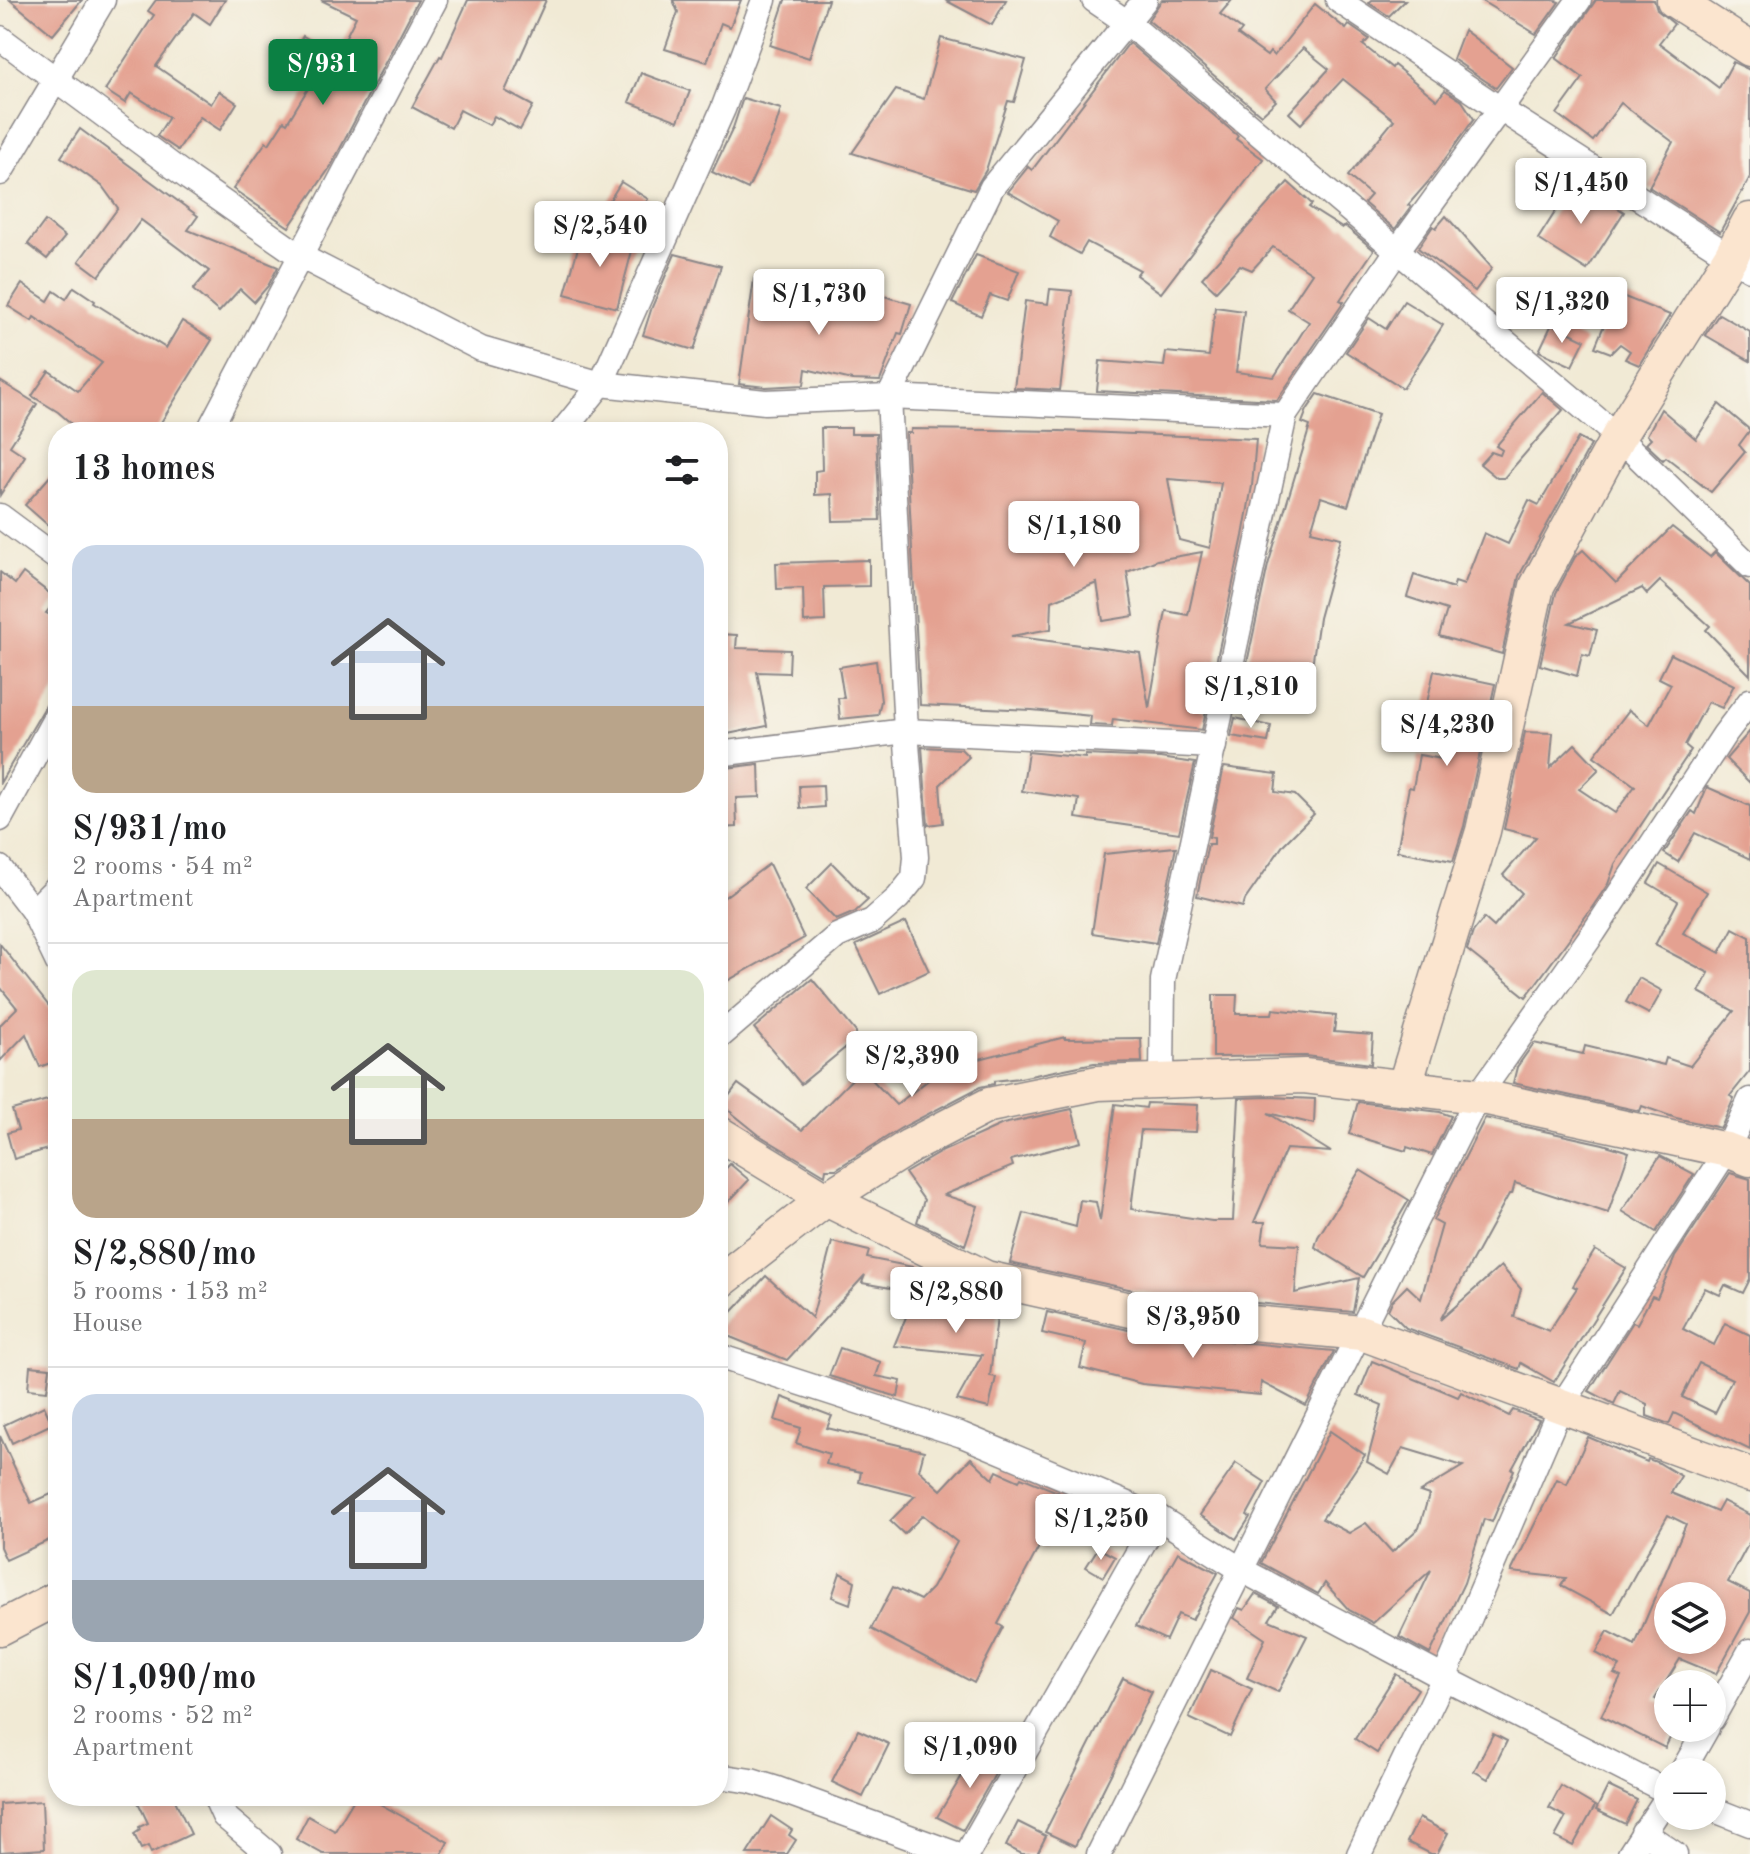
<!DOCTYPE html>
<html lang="en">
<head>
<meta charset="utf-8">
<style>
  :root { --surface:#fff; --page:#f2f2f2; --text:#202124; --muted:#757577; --line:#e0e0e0; --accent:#0b8043 }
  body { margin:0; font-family:"Old Standard TT",serif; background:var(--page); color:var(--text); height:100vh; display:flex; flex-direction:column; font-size:30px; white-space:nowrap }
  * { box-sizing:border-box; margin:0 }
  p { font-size:26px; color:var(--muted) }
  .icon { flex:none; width:44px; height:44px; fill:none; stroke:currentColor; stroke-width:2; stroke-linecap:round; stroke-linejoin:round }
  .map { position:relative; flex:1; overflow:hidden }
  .panel { position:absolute; left:48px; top:422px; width:680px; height:1384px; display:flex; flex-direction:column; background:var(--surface); border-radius:32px; box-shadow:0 4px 12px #0003 }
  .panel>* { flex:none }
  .tools { position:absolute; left:1654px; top:1582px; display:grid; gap:16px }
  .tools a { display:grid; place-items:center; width:72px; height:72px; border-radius:50%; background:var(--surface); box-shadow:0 4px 12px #0003; font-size:40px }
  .price { position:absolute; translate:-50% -68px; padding:0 18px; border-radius:8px; background:#fff; color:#222; font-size:26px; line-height:52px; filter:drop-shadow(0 2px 4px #0008) }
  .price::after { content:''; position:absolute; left:50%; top:48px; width:24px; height:18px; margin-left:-12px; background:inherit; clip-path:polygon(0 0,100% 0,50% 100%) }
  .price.on { background:var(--accent); color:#fff }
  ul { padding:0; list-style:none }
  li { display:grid; align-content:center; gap:16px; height:424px; padding:0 24px }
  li+li { border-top:2px solid var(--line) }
  li span { display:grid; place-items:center; height:248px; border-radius:24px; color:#555 }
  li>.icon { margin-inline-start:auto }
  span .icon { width:144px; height:144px; fill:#fffc; stroke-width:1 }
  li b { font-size:34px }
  h2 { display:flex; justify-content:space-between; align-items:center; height:96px; padding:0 24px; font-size:34px }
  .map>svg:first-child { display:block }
</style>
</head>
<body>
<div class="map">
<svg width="1750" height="1854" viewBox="0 0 1750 1854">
  <rect width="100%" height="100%" fill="#f7f3e8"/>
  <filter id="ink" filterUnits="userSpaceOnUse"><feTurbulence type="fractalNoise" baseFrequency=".0125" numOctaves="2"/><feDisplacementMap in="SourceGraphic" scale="16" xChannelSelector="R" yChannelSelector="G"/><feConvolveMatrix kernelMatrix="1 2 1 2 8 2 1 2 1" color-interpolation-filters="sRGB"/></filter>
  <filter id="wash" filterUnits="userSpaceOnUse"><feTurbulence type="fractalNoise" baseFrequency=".006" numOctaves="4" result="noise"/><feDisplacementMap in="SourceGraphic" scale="32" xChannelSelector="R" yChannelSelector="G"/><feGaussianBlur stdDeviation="1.8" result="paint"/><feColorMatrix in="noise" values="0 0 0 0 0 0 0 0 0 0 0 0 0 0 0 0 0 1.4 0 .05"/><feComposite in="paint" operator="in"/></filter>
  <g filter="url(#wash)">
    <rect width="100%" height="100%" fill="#f1ead5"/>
    <g id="blocks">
      <g fill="#e4a191" fill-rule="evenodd">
        <polygon points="10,0 82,0 53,35"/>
        <polygon points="156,0 225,0 210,24 194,13 156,66 211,104 219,91 237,103 220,130 200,117 178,150 157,136 169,117 131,93 125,103 105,90 154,15 148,11"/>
        <polygon points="321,0 418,0 331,166 289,227 233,189 266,142 269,144 284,121 287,123 309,87 283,71 303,36 336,56 356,17"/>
        <polygon points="468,0 546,0 505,91 533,106 520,130 494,116 489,125 460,110 451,128 412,107 440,56 442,57"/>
        <polygon points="673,0 741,0 730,27 721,23 707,62 665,49 678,12"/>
        <polygon points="785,0 828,0 809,58 770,45"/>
        <polygon points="945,0 1006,0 992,25"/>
        <polygon points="1162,0 1232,0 1220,14 1242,30 1238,35 1267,56 1270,52 1274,56 1315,4 1346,29 1349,25 1369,39 1363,45 1392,68 1394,65 1437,100 1445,90 1462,101 1474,119 1429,181 1408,205 1411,207 1395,229 1364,203 1371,195 1348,176 1394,120 1343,79 1301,124 1289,113 1329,69 1303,48 1265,89 1276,101 1261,115 1148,20"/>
        <polygon points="1372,0 1405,0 1389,16 1369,3"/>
        <polygon points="1480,0 1553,0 1559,2 1536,34"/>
        <polygon points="1596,0 1654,0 1657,10 1674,24 1659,43 1719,88 1733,62 1750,70 1750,177 1720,232 1649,187 1673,142 1621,103 1593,141 1557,114 1583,78 1556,58"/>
        <polygon points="1464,30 1512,67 1496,88 1453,59"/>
        <polygon points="941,38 1026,60 1014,102 1008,101 986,170 974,190 852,153 896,90 924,99"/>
        <polygon points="1129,43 1238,136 1236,139 1263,159 1161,293 1136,275 1140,270 1087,242 1080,254 1050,237 1058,221 1008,192 1028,167 1032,170"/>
        <polygon points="641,73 690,91 678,121 629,102"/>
        <polygon points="743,98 781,109 773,135 748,189 712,172 733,128"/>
        <polygon points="80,129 198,216 188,230 278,267 268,286 254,302 240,289 219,312 193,290 209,271 141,220 99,276 79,261 118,208 102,186 61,157"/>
        <polygon points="1575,181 1624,212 1587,270 1538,239"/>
        <polygon points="621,182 648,199 635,220 608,203"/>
        <polygon points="1288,182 1312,204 1309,207 1342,228 1345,226 1374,250 1340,300 1344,302 1277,400 1097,391 1100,361 1164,366 1166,352 1209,356 1215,307 1244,311 1236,372 1274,377 1309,322 1288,309 1312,273 1273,247 1252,270 1240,265 1216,291 1202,278"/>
        <polygon points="1446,216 1492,268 1475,291 1418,248 1433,226 1436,228"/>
        <polygon points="45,221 65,237 47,259 28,244"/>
        <polygon points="583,230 634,243 617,308 565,294"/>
        <polygon points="675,254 721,266 694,350 643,335 652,307"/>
        <polygon points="976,255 1019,271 1007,301 990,295 981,316 952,303"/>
        <polygon points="754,279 829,320 840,283 911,304 902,334 898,333 880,381 852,380 806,369 804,385 766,387 739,384"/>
        <polygon points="22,284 48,301 54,291 66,299 74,287 95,301 94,303 166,348 182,321 212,340 155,432 81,432 58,412 32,396 49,371 78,391 102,363 34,317 32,321 8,306"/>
        <polygon points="1050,289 1072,291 1060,390 1014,388 1025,301 1048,304"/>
        <polygon points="1617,294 1670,315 1639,365 1625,359 1630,351 1620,344 1611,353 1595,347"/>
        <polygon points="1404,301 1443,325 1403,388 1346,352 1369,318 1386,329"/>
        <polygon points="1719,314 1750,332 1750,361 1705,335"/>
        <polygon points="1552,324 1585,340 1572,366 1539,351"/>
        <polygon points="0,381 37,404 10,446 25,456 0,495"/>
        <polygon points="1542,392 1563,410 1504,478 1497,478 1480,464 1491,452 1500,455 1502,450 1496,446"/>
        <polygon points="1318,394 1378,414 1348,506 1321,497 1311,531 1341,538 1319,618 1311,673 1247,663 1268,565 1310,426 1302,423 1307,410"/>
        <polygon points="1719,404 1750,430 1739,445 1745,452 1711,492 1666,457 1663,460 1646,444 1651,439 1647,435 1661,409 1696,439"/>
        <polygon points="821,428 851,428 851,434 876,434 880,520 833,521 832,494 815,495 815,471 822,470"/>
        <path d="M 911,429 L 1060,431 L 1256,439 L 1252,486 L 1243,536 L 1217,658 L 1215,664 L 1208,663 L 1200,709 L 1206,711 L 1202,730 L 1113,719 L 1112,726 L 1090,725 L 1091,716 L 1032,710 L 920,705 L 906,433 L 911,433 ZM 1168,479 L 1221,483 L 1210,548 L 1179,540 ZM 1202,552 L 1188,615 L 1166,611 L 1149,708 L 1140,653 L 1011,636 L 1051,629 L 1052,601 L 1097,583 L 1103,621 L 1134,616 L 1127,572 L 1157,560 Z"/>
        <polygon points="1578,438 1591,445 1519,576 1502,654 1439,636 1447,610 1407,597 1414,575 1453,588 1455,582 1464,585 1484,533 1508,544 1529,500 1539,505"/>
        <polygon points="58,467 58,534 25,505"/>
        <polygon points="1672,527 1710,557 1715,552 1750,586 1750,675 1706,630 1710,626 1660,581 1647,594 1642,588 1569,623 1597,630 1590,656 1582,654 1577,676 1540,665 1556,593 1575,557 1583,550 1616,583"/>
        <polygon points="869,560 869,586 824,587 825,621 804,622 803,588 777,589 776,563"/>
        <polygon points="0,572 15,584 23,573 57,599 46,613 58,619 58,685 0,783"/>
        <polygon points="718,634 737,635 736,648 790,650 789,673 757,672 767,726 718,736"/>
        <polygon points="1671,654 1734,685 1722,708 1708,702 1685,745 1691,750 1615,864 1608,884 1591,909 1526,997 1467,950 1473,932 1484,918 1494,927 1522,893 1503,875 1536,837 1504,829 1525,732 1553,733 1550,768 1575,744 1599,769 1579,789 1615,813 1635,786 1594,756 1629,710 1649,725 1671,684 1659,678"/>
        <polygon points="876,661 881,701 878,715 840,719 838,698 844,698 839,667"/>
        <polygon points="1434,671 1495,684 1464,826 1453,861 1397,851 1409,787 1413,788 1419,755 1442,759 1448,726 1423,721"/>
        <polygon points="1235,718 1271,726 1268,742 1231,736"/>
        <polygon points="1750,731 1750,783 1726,759"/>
        <polygon points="922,747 961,749 969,757 940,785 943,823 928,825"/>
        <polygon points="1028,752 1085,758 1085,755 1160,758 1195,763 1179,833 1076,818 1079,799 1022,791"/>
        <polygon points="759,764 760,797 736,798 737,827 718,828 718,769"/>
        <polygon points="1224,767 1277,774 1275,792 1295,795 1314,814 1284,844 1245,900 1243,907 1197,896 1208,844 1214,844 1214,838 1209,837"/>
        <polygon points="823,785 824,807 800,809 799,786"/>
        <polygon points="1707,787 1750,806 1750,859 1695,833 1678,862 1664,853 1692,811 1696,814"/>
        <polygon points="1176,847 1156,943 1092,933 1104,854"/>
        <polygon points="832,863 868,900 855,912 836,920 806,889"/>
        <polygon points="769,864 804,938 718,986 718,902"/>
        <polygon points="1659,864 1707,892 1683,933 1720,953 1733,928 1750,937 1750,1071 1730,1096 1734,1098 1721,1128 1676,1118 1642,1106 1640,1111 1513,1083 1517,1067 1534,1043 1583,1054 1585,1046 1664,1065 1666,1058 1690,1066 1734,1011 1699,992 1709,973 1655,945 1678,901 1648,883"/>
        <polygon points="906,922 929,971 880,994 856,945"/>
        <polygon points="0,944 52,1010 58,1026 58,1060 40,1067 26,1034 0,1061 0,1025 17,1008 0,987"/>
        <polygon points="1639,978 1662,991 1649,1014 1626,1002"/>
        <polygon points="812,979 856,1032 856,1039 801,1084 754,1028"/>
        <polygon points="1213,995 1237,995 1236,1014 1272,1014 1273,1009 1336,1016 1334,1032 1373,1035 1371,1064 1306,1056 1213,1057"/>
        <polygon points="1065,1037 1065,1039 1141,1038 1142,1062 1094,1063 1020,1078 994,1081 994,1084 980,1087 901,1128 836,1169 826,1169 825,1175 759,1135 722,1105 738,1084 802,1130 862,1069 896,1105 944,1068"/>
        <polygon points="58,1097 58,1146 14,1159 7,1133 18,1130 12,1110"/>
        <polygon points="1269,1097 1315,1099 1314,1124 1268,1113 1331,1152 1286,1149 1254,1222 1265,1222 1262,1243 1299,1245 1295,1293 1359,1278 1353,1312 1147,1293 1010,1263 1024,1213 1076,1227 1080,1200 1096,1202 1100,1221 1115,1104 1146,1108 1147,1103 1198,1105 1196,1132 1141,1130 1131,1209 1212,1221 1233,1221 1239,1098"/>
        <polygon points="1358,1102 1440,1112 1451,1116 1432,1155 1407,1147 1406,1151 1349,1134"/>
        <polygon points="1072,1109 1081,1142 1011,1160 1013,1166 944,1195 978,1206 965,1245 917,1222 924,1200 905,1173 941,1152 1003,1124"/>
        <polygon points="1485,1118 1603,1144 1629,1152 1608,1213 1515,1183 1512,1194 1509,1194 1440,1320 1501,1266 1521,1289 1514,1317 1549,1331 1577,1288 1573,1286 1595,1250 1626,1268 1554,1382 1521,1363 1519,1369 1406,1328 1388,1310 1392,1301 1407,1286 1421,1299 1442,1225 1433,1220"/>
        <polygon points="1660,1156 1694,1174 1656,1232 1622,1211"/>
        <polygon points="730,1164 749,1180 718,1213 718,1177"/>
        <polygon points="1360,1170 1409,1200 1363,1277 1315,1247 1318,1237"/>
        <path d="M 1730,1173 L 1750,1179 L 1750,1279 L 1743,1293 L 1725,1285 L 1720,1295 L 1705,1288 L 1683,1329 L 1714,1345 L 1725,1323 L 1750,1335 L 1750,1450 L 1674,1413 L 1669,1424 L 1647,1416 L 1647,1404 L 1620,1391 L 1614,1404 L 1589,1391 L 1633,1322 L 1637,1324 L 1652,1296 L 1657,1298 L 1675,1257 ZM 1699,1363 L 1732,1379 L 1715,1413 L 1682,1397 Z"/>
        <polygon points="832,1242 869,1251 867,1258 913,1267 908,1291 862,1283 865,1275 787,1360 718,1332 718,1327 766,1276 812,1318"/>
        <polygon points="916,1293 976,1295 999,1301 990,1376 996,1377 989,1408 957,1400 982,1355 894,1346"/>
        <polygon points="1047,1312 1142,1333 1334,1351 1306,1406 1261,1382 1260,1395 1142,1384 1080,1368 1086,1343 1042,1333"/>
        <polygon points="840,1348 881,1362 876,1376 901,1381 898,1397 829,1376"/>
        <polygon points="1372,1361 1458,1397 1461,1392 1509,1416 1513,1410 1539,1420 1512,1469 1514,1470 1492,1522 1484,1519 1464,1583 1430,1654 1399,1637 1431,1570 1373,1623 1349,1610 1325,1583 1318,1594 1261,1563 1330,1431 1365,1455 1322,1519 1349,1533 1366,1523 1392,1552 1419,1528 1429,1495 1420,1492 1463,1466 1403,1448 1389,1474 1367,1462 1382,1405 1358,1395"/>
        <polygon points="30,1366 50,1368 47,1391 28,1389"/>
        <polygon points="782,1397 832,1416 827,1428 924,1451 919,1470 941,1490 971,1458 993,1479 997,1471 1019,1481 1021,1477 1068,1496 1046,1547 1040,1545 998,1624 1003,1627 974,1683 871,1629 893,1587 920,1600 932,1588 957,1542 923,1515 904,1534 890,1521 915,1496 859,1482 861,1472 826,1464 829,1454 796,1443 801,1428 775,1420"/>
        <polygon points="44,1406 52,1424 12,1443 4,1425"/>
        <polygon points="0,1436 31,1503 58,1491 58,1536 6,1560 0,1547"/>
        <path d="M 1588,1437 L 1647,1462 L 1648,1459 L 1659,1463 L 1681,1476 L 1671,1493 L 1717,1512 L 1723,1501 L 1750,1515 L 1750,1541 L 1728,1582 L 1750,1593 L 1750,1612 L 1716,1674 L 1680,1659 L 1655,1699 L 1668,1706 L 1668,1728 L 1675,1728 L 1665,1748 L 1601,1716 L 1621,1677 L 1614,1674 L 1620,1666 L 1596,1653 L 1608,1631 L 1635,1645 L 1686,1524 L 1668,1515 L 1613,1614 L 1561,1586 L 1566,1578 L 1511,1572 L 1557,1479 L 1567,1484 ZM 1668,1596 L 1712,1596 L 1712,1640 L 1668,1640 Z"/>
        <polygon points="1236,1463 1265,1482 1247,1515 1250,1517 1236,1539 1200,1515"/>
        <polygon points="1098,1548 1115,1557 1103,1577 1086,1567"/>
        <polygon points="1178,1552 1218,1573 1192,1620 1178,1614 1166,1640 1136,1626"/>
        <polygon points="840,1573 855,1581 850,1604 832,1597"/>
        <polygon points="1255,1594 1278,1606 1269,1620 1307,1636 1278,1692 1247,1678 1265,1639 1234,1618 1239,1608 1244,1610"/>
        <polygon points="1211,1670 1252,1689 1230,1737 1189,1718"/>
        <polygon points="1396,1674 1418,1689 1377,1753 1355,1739"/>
        <polygon points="1123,1678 1152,1692 1075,1846 1045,1832"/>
        <polygon points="858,1730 889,1744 863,1797 832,1782"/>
        <polygon points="1493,1734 1507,1741 1488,1779 1474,1771"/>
        <polygon points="977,1751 1002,1762 963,1830 937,1817"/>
        <polygon points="1561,1786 1595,1806 1573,1846 1555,1837 1566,1817 1549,1808"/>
        <polygon points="1608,1786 1637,1800 1625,1824 1596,1810"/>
        <polygon points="135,1796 173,1796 191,1834 151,1853 148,1846 141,1849 134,1834 140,1830 139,1827 148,1823"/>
        <polygon points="356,1796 385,1796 380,1804 448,1842 442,1854 323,1854 296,1839 308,1816 335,1831"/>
        <polygon points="42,1801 44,1849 0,1852 0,1804"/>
        <polygon points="771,1816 792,1830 789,1835 796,1840 787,1854 747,1854"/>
        <polygon points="1419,1818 1448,1833 1437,1854 1431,1854 1407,1842"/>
        <polygon points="1018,1822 1046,1836 1037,1854 1022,1854 1006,1846"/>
      </g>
    </g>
  </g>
  <g filter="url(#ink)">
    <use href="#blocks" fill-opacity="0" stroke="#8a8688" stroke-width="2"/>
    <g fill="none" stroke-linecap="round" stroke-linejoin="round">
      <defs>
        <g id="street">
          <polyline points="1094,0 1128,23 1618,437 1750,566"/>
          <polyline points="1338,0 1500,109 1750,269"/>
          <polyline points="0,38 190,179 300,256 481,349 601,384 765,402 889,397 1285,415"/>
          <polyline points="0,173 103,0"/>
          <polyline points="208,432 435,0"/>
          <polyline points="562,432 601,384 723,109 764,0"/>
          <polyline points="0,516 58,559"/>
          <polyline points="718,754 906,731 1214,746"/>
          <polyline points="0,819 58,713"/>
          <polyline points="0,868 33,911"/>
          <polyline points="58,886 33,911 58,963"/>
          <polyline points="718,1038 837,936 872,921 898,898 914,878 916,857 906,731 889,397 992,187 1145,0"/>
          <polyline points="1162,1079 1163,980 1285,415 1397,251 1579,0"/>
          <polyline points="718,1356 962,1435 1158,1517 1240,1569 1444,1678 1668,1792"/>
          <polyline points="1712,1719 1750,1651"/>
          <polyline points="1682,1772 1707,1728"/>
          <polyline points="718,1776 751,1781 777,1789 956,1854"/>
          <polyline points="215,1796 224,1816 269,1854"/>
          <polyline points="1712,1809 1750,1824"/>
          <polyline points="1643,1832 1675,1854"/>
          <polyline points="967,1854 1158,1517"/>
          <polyline points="1099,1854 1478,1096 1594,932 1724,735 1750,701"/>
          <polyline points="1359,1854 1444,1678 1560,1408 1727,1150 1750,1100"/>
          <polyline points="1630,1854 1668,1796"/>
        </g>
        <g id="secondary">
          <polyline points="1674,0 1750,49"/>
          <polyline points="1404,1088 1483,831 1537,586 1618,437 1731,256 1750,220"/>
          <polyline points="718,1133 826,1199 986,1278 1144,1313 1362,1333 1750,1475"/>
          <polyline points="718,1283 826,1199 910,1146 989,1105 1098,1083 1304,1076 1478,1096 1727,1150 1750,1159"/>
          <polyline points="0,1628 58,1598"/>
        </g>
      </defs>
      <use href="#street" stroke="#8a8688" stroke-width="27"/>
      <use href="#secondary" stroke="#8a8688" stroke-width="37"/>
      <use href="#street" stroke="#fff" stroke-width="24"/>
      <use href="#secondary" stroke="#fbe5cf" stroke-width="34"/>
    </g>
  </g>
</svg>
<div class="tools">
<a><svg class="icon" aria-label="layers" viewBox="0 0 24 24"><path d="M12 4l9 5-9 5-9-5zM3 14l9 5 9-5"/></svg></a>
<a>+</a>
<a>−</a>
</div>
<b class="price on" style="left:323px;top:107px">S/931</b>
<b class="price" style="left:1581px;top:226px">S/1,450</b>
<b class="price" style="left:600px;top:269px">S/2,540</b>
<b class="price" style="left:819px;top:337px">S/1,730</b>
<b class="price" style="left:1562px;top:345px">S/1,320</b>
<b class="price" style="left:1074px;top:569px">S/1,180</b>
<b class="price" style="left:1251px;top:730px">S/1,810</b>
<b class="price" style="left:1447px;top:768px">S/4,230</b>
<b class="price" style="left:912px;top:1099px">S/2,390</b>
<b class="price" style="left:956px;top:1335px">S/2,880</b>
<b class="price" style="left:1193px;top:1360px">S/3,950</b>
<b class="price" style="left:1101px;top:1562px">S/1,250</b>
<b class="price" style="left:970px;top:1790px">S/1,090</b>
<section class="panel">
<h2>13 homes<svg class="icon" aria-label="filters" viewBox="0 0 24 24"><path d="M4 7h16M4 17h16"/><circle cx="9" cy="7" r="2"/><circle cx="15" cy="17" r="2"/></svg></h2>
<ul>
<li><span style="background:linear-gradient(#c9d6e8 65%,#b9a48a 0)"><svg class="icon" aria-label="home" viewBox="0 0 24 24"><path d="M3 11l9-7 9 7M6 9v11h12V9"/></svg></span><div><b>S/931/mo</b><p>2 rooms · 54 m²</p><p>Apartment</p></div></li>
<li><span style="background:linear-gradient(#dfe7d0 60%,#b9a48a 0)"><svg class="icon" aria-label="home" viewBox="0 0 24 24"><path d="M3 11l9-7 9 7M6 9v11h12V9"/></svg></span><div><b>S/2,880/mo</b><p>5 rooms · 153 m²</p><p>House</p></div></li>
<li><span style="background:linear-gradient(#c9d6e8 75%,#9aa5b1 0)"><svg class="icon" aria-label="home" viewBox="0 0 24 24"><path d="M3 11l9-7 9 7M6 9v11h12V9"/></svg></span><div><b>S/1,090/mo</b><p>2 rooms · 52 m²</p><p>Apartment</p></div></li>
</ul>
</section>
</div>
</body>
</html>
